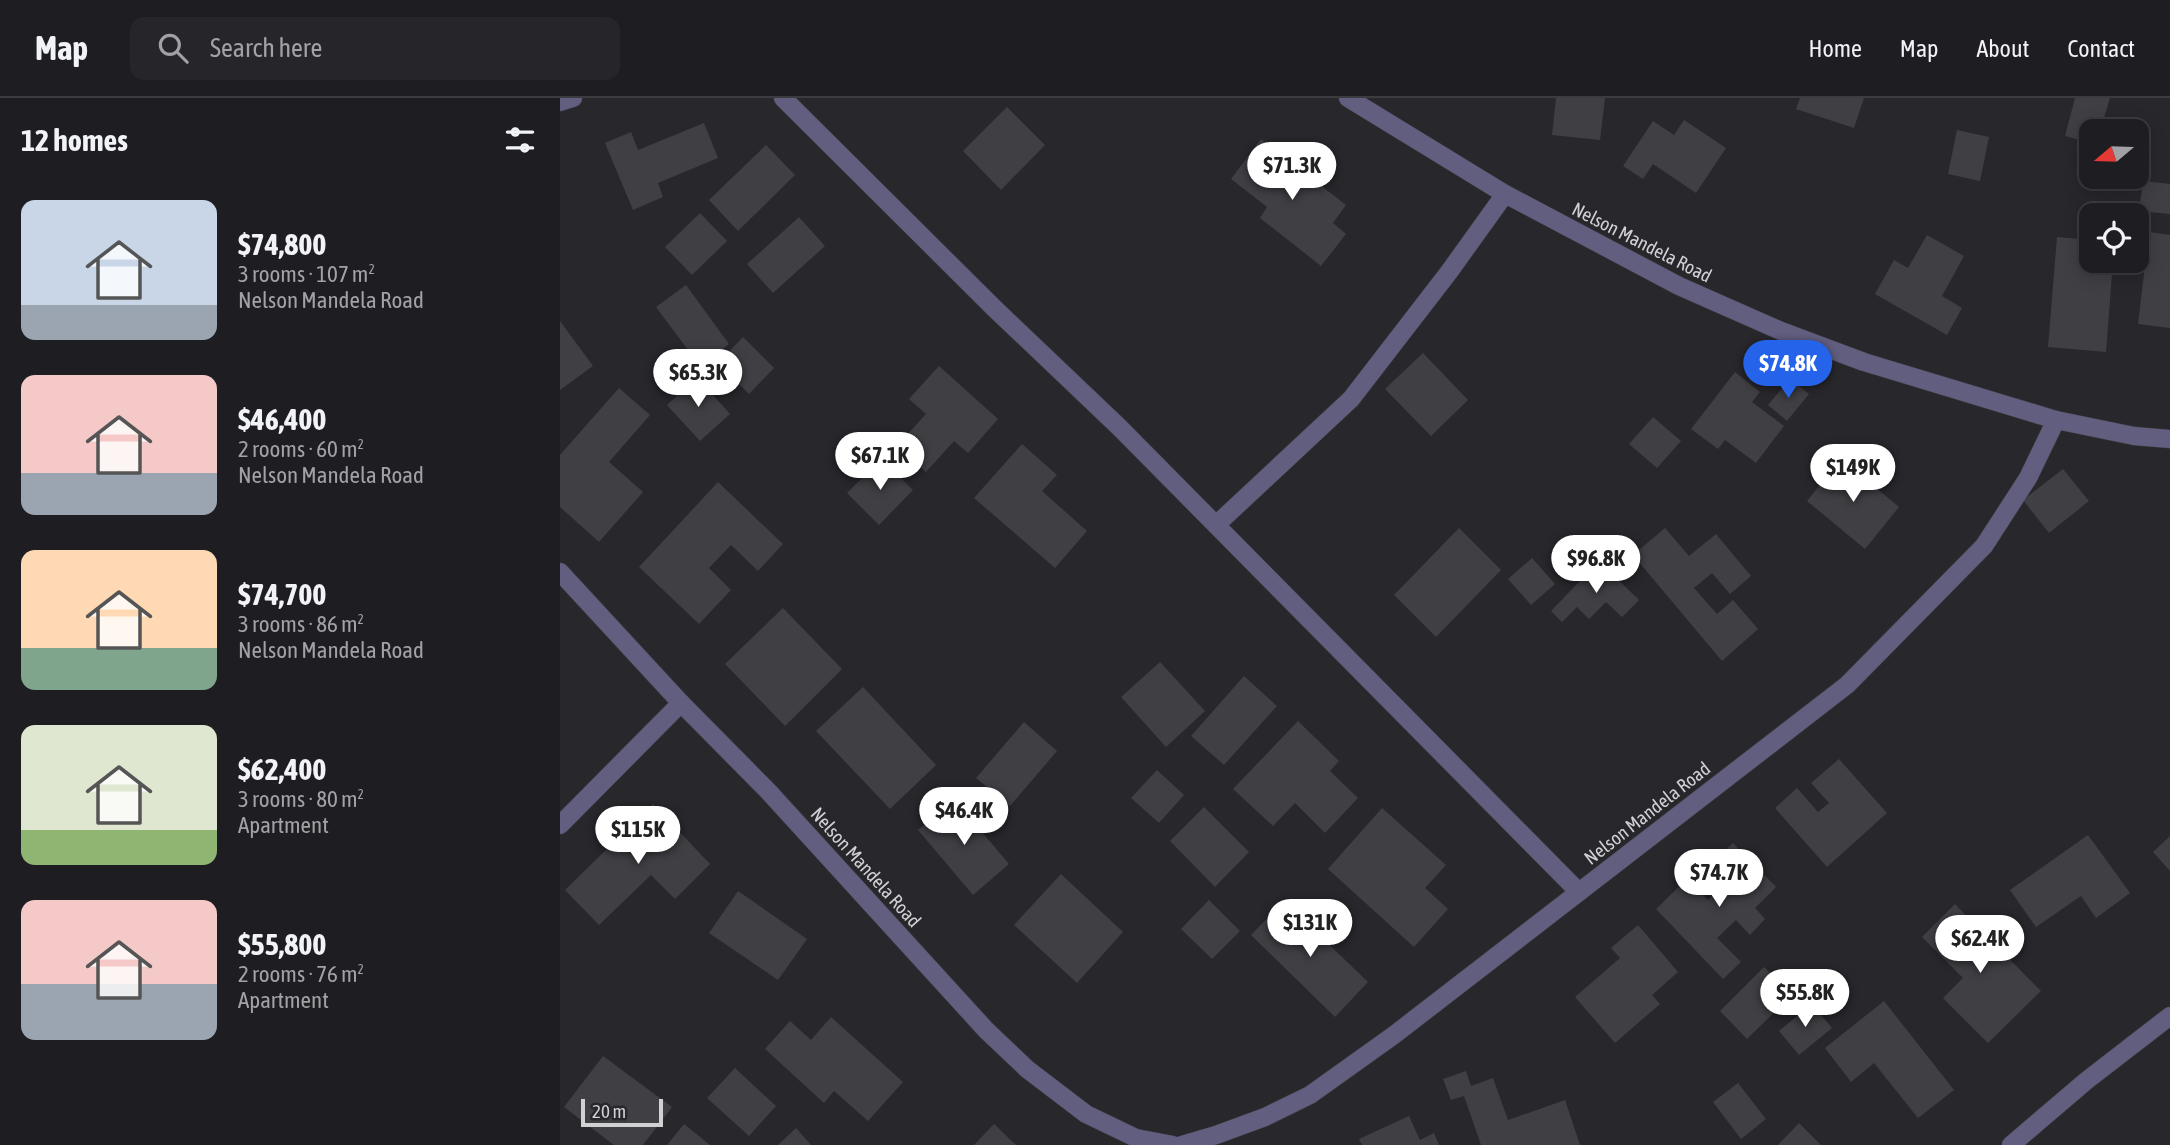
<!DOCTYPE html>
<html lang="en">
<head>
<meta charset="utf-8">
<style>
  :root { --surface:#1e1d21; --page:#26262a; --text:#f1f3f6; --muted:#a1a2a5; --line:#3c3b3f; --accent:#2563eb }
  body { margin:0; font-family:"Asap Condensed",sans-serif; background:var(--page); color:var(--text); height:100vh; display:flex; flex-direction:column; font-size:26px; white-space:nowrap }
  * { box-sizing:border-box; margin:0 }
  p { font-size:23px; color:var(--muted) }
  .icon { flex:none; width:38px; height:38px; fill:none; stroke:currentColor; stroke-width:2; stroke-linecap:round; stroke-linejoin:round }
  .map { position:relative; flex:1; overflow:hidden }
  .details { display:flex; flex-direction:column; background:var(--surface); width:560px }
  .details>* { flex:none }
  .needle { width:46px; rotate:251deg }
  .tools { position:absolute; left:1519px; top:21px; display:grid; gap:14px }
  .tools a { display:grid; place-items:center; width:70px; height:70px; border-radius:14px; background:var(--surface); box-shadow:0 4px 18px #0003,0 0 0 2px var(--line); font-size:35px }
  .scale { position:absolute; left:21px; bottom:18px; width:82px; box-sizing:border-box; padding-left:7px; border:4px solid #d1d1d4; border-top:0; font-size:19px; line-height:24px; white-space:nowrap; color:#d1d1d4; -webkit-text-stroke:5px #28272c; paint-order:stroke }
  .price { position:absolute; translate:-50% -60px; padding:0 16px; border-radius:24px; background:#fff; color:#222; font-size:23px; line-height:46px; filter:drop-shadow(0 2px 4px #0008) }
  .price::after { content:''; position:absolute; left:50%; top:42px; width:21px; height:16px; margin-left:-10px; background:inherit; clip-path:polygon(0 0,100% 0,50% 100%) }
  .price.current { background:var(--accent); color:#fff }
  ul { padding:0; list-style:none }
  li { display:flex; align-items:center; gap:21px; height:175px; padding:0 21px }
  li span { display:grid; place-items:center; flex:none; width:196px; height:140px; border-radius:14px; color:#555 }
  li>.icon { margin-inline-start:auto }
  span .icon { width:84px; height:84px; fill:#fffc; stroke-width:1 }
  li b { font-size:30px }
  h2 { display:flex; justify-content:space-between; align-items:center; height:84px; padding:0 21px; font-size:30px }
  header { display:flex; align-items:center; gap:42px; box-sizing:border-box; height:98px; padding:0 35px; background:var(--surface); border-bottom:2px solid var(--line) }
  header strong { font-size:33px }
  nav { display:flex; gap:38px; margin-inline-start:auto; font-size:24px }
  .search { width:490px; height:63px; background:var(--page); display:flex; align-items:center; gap:18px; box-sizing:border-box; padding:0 24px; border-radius:14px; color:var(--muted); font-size:26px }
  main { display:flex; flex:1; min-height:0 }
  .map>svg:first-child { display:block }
</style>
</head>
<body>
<header>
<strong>Map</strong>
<div class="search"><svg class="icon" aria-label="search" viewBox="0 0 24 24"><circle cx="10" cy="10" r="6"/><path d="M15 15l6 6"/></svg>Search here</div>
<nav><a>Home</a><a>Map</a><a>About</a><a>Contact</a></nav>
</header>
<main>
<section class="details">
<h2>12 homes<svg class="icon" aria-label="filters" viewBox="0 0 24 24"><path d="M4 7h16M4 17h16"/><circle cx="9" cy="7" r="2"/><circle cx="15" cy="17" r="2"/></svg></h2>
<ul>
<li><span style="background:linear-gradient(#c9d6e8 75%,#9aa5b1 0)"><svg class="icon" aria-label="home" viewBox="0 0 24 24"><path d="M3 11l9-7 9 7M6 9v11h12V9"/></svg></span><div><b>$74,800</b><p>3 rooms · 107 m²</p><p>Nelson Mandela Road</p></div></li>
<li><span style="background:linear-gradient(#f6c9c9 70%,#9aa5b1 0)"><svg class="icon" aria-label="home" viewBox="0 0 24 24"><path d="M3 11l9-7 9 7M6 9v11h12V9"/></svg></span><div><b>$46,400</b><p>2 rooms · 60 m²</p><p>Nelson Mandela Road</p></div></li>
<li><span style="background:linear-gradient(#ffd9b3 70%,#7fa58c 0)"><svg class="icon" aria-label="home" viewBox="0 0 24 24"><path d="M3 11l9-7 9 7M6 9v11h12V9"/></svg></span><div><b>$74,700</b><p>3 rooms · 86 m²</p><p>Nelson Mandela Road</p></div></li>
<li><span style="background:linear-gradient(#dfe7d0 75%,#8fb573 0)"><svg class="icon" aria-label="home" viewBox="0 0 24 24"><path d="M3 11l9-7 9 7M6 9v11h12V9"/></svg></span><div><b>$62,400</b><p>3 rooms · 80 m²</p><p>Apartment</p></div></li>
<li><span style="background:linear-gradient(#f6c9c9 60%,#9aa5b1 0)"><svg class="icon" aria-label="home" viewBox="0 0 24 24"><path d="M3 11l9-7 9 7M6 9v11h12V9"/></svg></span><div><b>$55,800</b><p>2 rooms · 76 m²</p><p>Apartment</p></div></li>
</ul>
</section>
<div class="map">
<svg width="1610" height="1047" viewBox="0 0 1610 1047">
  <rect width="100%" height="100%" fill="#28272c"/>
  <g fill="#403f44">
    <polygon points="996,0 1045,0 1040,42 992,37"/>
    <polygon points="1240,0 1304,0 1294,30 1236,11"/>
    <polygon points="1515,0 1550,0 1540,33 1531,33 1531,45 1505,38"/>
    <polygon points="447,9 485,47 441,92 403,53"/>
    <polygon points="1124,22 1166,50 1136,95 1093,66 1083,81 1063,68 1093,23 1114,37"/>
    <polygon points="144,25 158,60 98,85 103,99 73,112 45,45 71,34 78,52"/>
    <polygon points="1397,32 1429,39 1420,83 1388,76"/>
    <polygon points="701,41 786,107 773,125 786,136 761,168 700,120 707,109 671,81"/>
    <polygon points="206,47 235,77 178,133 149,102"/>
    <polygon points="1583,83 1610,86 1610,116 1579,113"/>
    <polygon points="140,115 167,143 132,177 105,149"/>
    <polygon points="239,119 265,148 213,195 187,166"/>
    <polygon points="1589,134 1610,137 1610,230 1578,226"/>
    <polygon points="1367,137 1404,158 1382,198 1402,210 1387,237 1315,196 1334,162 1348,170"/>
    <polygon points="1497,139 1531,142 1531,163 1553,163 1546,254 1488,249"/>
    <polygon points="126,187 169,246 140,268 96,209"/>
    <polygon points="0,223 33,268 0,292"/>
    <polygon points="183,239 214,270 189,296 158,265"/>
    <polygon points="863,255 908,302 871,338 825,291"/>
    <polygon points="379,268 438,321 408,355 394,343 366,374 337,348 366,316 349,301"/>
    <polygon points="1175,274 1200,294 1192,304 1224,328 1196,365 1165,342 1158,351 1131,331"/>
    <polygon points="137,279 170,316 140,343 107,307"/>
    <polygon points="1230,281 1249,296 1227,323 1208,307"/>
    <polygon points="59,290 90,317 49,364 83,394 39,444 0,409 0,357"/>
    <polygon points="1093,319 1121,343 1097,370 1069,346"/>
    <polygon points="462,346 497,377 482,393 527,433 495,470 414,400"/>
    <polygon points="321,361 353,392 319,427 287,395"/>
    <polygon points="1281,361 1339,409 1305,451 1247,403"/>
    <polygon points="1503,371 1529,403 1489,435 1463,402"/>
    <polygon points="158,384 223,446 198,473 171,447 149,470 171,492 139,526 79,469"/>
    <polygon points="899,430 941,472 876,539 834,497"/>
    <polygon points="1105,430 1129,458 1156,436 1191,478 1170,496 1152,475 1134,490 1157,516 1173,502 1198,531 1162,563 1073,457"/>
    <polygon points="972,460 995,486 971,507 948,481"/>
    <polygon points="1039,463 1079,502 1062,519 1046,504 1029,521 1017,509 1002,524 991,513"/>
    <polygon points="223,510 282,571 225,628 165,566"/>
    <polygon points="600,564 645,613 606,649 561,599"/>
    <polygon points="684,578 717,608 664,667 631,638"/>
    <polygon points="303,589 376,667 330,711 256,633"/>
    <polygon points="738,623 779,663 770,673 798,700 765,735 735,705 713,728 673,691"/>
    <polygon points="464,624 497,653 450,708 416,680"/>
    <polygon points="1279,661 1327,715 1267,769 1215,710 1237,690 1258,714 1269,705 1251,685"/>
    <polygon points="597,672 624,697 599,725 571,700"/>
    <polygon points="394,701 449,766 413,797 358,732"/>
    <polygon points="93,706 150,766 115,801 91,777 39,827 5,792"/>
    <polygon points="644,709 689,754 655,789 610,743"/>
    <polygon points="822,710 886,767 865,790 888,811 854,849 768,771"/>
    <polygon points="1528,737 1570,795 1536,820 1521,798 1476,829 1450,792"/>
    <polygon points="1610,738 1610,773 1593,754"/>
    <polygon points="1173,745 1216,789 1195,810 1205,821 1190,837 1176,822 1157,840 1181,864 1163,881 1096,811 1127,781 1148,802 1171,779 1155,762"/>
    <polygon points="501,776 563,834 517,885 454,827"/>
    <polygon points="178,793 247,841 218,882 149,835"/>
    <polygon points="649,802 680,833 652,861 621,831"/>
    <polygon points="724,803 808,884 775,919 691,837"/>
    <polygon points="1395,806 1481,893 1428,945 1383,900 1403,880 1362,839"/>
    <polygon points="1078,827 1118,874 1092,897 1100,906 1055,945 1015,899 1060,860 1051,850"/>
    <polygon points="1204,869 1232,897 1187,941 1160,913"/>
    <polygon points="1324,903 1394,992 1358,1020 1314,965 1291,984 1265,950"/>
    <polygon points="1252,906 1272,930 1239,957 1219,933"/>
    <polygon points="271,919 343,984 308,1023 274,993 264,1005 205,951 230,923 251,942"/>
    <polygon points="43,958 112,1009 83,1047 54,1047 4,1009"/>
    <polygon points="175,970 216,1008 189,1038 147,1000"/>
    <polygon points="906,973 911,988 933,980 948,1022 1005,1002 1020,1047 921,1047 904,998 891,1002 883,981"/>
    <polygon points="1178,985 1206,1021 1181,1041 1153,1004"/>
    <polygon points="849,1018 860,1042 874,1035 879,1047 802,1047 799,1041"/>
    <polygon points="1239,1025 1261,1047 1218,1047"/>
    <polygon points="124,1026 150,1047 107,1047"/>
    <polygon points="434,1026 456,1047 414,1047"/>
    <polygon points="236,1030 251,1047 218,1047"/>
  </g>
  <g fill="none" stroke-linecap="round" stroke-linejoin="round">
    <defs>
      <g id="minor">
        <polyline points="223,0 433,209 559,329 1019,794"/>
        <polyline points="788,0 945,96 1119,188 1221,233 1304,264 1496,322 1574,338 1610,341"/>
        <polyline points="0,4 13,0"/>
        <polyline points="656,427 791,301 889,174 945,96"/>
        <polyline points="0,474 121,605 208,693 426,932 467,971 526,1016 576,1040 613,1047"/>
        <polyline points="0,727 121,605"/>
        <polyline points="622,1047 656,1037 705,1019 750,997 834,937 1287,587 1424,448 1468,380 1496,322"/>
        <polyline points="1451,1047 1526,983 1610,918"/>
      </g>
    </defs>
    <use href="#minor" stroke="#434247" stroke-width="19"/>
    <use href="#minor" stroke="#615e80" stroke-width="18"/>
  </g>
  <g text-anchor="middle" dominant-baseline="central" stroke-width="5" stroke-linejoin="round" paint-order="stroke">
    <g font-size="19" fill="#d1d1d4" stroke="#28272c">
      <text transform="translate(1082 144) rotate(27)">Nelson Mandela Road</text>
      <text transform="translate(1087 715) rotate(-38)">Nelson Mandela Road</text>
      <text transform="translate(306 769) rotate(48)">Nelson Mandela Road</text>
    </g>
  </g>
</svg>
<div class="tools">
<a><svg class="needle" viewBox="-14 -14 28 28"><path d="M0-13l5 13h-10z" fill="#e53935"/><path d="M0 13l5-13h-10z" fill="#a1a2a5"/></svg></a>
<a><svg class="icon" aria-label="locate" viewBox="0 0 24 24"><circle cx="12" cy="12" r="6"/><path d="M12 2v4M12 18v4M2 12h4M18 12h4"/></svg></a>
</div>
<div class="scale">20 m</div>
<b class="price" style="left:732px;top:104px">$71.3K</b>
<b class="price current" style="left:1228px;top:302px">$74.8K</b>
<b class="price" style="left:138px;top:311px">$65.3K</b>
<b class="price" style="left:320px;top:394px">$67.1K</b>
<b class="price" style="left:1293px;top:406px">$149K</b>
<b class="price" style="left:1036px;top:497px">$96.8K</b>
<b class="price" style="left:404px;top:749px">$46.4K</b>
<b class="price" style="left:78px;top:768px">$115K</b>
<b class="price" style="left:1159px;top:811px">$74.7K</b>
<b class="price" style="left:750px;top:861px">$131K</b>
<b class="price" style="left:1420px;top:877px">$62.4K</b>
<b class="price" style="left:1245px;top:931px">$55.8K</b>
</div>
</main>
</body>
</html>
